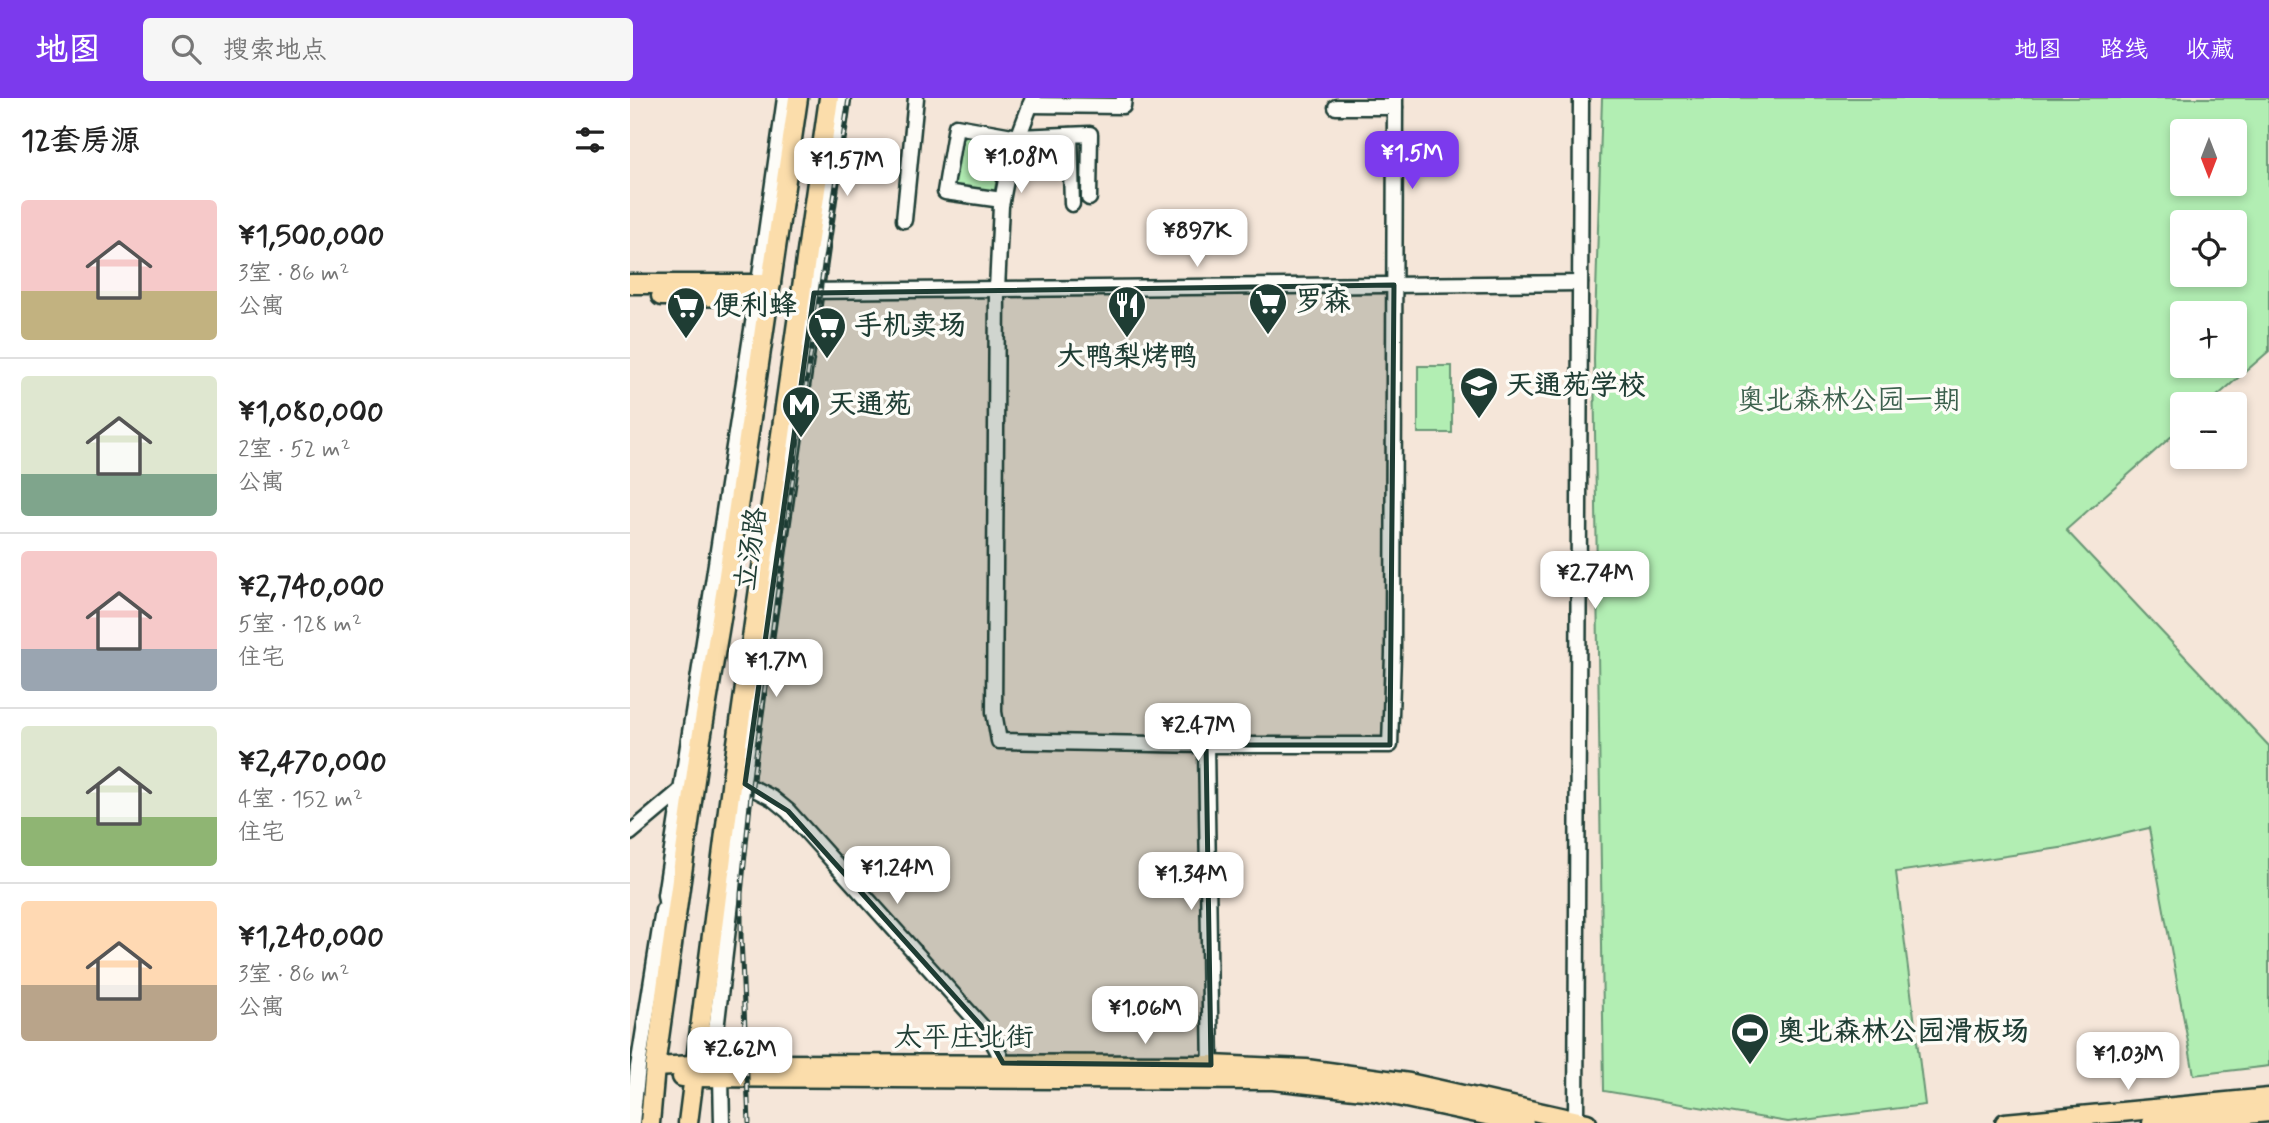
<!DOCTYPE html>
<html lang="zh">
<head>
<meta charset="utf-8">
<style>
  :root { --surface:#fff; --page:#f6f6f6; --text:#222; --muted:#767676; --line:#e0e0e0; --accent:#7c3aed }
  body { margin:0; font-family:Mynerve,"LXGW WenKai TC",sans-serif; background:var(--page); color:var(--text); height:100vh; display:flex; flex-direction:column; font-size:26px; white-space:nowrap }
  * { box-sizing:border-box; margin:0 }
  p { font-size:23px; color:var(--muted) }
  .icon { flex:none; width:38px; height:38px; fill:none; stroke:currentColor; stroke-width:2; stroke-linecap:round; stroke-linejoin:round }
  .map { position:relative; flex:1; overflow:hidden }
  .sheet { display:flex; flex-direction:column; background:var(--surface); width:630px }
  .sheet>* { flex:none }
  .needle { width:46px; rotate:180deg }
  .fabs { position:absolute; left:1540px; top:21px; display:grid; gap:14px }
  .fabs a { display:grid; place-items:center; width:77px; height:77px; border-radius:7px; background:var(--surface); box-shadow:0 4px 10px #0003; font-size:35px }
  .price { position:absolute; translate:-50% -60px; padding:0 16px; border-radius:14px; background:#fff; color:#222; font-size:23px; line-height:46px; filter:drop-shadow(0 2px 4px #0008) }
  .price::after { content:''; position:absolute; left:50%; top:42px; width:21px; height:16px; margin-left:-10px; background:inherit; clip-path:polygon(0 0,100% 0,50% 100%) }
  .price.on { background:var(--accent); color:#fff }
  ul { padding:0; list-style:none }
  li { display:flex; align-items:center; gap:21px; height:175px; padding:0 21px }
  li+li { border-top:2px solid var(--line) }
  li span { display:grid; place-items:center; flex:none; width:196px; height:140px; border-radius:7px; color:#555 }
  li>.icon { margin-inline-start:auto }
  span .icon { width:84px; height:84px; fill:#fffc; stroke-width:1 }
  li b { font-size:30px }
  h2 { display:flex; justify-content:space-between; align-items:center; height:84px; padding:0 21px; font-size:30px }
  header { display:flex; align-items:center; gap:42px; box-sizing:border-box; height:98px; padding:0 35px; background:var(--accent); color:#fff }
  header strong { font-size:33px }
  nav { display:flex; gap:38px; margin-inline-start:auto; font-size:24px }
  .search { width:490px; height:63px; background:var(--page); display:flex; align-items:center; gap:18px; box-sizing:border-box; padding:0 24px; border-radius:7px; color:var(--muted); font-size:26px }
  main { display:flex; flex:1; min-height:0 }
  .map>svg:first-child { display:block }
</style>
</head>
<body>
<header>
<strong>地图</strong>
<div class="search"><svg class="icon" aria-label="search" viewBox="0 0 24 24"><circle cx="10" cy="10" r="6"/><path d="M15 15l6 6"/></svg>搜索地点</div>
<nav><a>地图</a><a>路线</a><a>收藏</a></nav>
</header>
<main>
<section class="sheet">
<h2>12套房源<svg class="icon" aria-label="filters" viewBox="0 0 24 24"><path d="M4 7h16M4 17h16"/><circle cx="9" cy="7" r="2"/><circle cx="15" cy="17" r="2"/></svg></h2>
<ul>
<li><span style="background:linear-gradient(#f6c9c9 65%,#c2b280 0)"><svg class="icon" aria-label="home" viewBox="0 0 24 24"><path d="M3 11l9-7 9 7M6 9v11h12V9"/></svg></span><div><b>¥1,500,000</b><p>3室 · 86 m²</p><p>公寓</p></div></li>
<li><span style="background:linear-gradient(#dfe7d0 70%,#7fa58c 0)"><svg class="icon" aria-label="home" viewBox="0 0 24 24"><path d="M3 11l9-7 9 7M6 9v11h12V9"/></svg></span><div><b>¥1,080,000</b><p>2室 · 52 m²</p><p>公寓</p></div></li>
<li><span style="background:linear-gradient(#f6c9c9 70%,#9aa5b1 0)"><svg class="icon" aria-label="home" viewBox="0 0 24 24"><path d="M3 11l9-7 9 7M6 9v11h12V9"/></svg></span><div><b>¥2,740,000</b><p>5室 · 128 m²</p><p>住宅</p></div></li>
<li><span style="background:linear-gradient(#dfe7d0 65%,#8fb573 0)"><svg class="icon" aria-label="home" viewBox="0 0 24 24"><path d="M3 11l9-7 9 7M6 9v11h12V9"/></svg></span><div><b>¥2,470,000</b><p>4室 · 152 m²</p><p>住宅</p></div></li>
<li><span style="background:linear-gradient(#ffd9b3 60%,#b9a48a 0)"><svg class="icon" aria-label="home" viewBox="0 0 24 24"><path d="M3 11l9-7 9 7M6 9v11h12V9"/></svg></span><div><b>¥1,240,000</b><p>3室 · 86 m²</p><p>公寓</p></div></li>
</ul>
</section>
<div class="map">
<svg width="1639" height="1025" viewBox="0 0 1639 1025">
  <rect width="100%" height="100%" fill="#f5e6d9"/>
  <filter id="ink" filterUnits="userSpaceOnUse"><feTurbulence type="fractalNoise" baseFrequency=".0143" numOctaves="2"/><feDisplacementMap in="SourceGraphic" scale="14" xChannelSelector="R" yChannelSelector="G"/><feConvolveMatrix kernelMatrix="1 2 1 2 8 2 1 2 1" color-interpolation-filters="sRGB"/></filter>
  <g filter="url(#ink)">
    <g fill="#b2eeb3" stroke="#689674" stroke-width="2" fill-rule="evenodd">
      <path d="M 972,0 L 1639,0 L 1639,253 L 1578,306 L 1552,306 L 1552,329 L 1436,432 L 1639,648 L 1639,968 L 1564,977 L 1519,730 L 1437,749 L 1266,774 L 1295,1007 L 1158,1024 L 974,993 L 964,260 ZM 1552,33 L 1605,33 L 1605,86 L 1552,86 ZM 1552,124 L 1605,124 L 1605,177 L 1552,177 ZM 1552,215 L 1605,215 L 1605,268 L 1552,268 Z"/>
      <polygon points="333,37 374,45 364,96 323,88"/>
      <rect x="788" y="268" width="34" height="67"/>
    </g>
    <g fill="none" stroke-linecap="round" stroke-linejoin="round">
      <defs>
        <g id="minor">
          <polyline points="403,0 380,61 371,108 367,191 364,614 369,643 576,647 760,647 763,556 765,0"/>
          <polyline points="400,7 493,8 494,0"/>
          <polyline points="706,9 765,9"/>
          <polyline points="440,37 442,106"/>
          <polyline points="372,102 315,94 326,28 388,39 460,36 459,100"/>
          <polyline points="274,122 286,0"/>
          <polyline points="174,193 950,185"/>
          <polyline points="576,647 581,975"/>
          <path d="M 109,683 L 142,700 L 158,713 L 354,931 C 364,945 373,958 373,975"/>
          <polyline points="0,735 50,693"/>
          <polyline points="41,833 35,797 127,199 155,0"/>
          <polyline points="73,972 82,966 115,686 213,0"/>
          <polyline points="86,972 91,979 92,1025"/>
          <polyline points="2,1025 8,969 33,812"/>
          <polyline points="946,1025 951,0"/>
        </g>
        <g id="major">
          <polyline points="0,186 141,186"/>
          <polyline points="31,198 139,199"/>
          <polyline points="25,969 82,966 581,967 676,971 779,985 957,1025"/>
          <polyline points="52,979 643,982 743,993 894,1025"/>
          <polyline points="20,1025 25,969 69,653 97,484 168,0"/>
          <polyline points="58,1025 102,680 199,0"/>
          <polyline points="1375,1025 1639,1000"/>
          <polyline points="1522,1025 1639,1014"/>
        </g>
      </defs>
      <use href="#minor" stroke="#1f3d34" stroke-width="19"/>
      <use href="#major" stroke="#1f3d34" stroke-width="23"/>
      <use href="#minor" stroke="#fdfcf7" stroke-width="14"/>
      <use href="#major" stroke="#fbddab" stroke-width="18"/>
      <defs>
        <polyline id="rail" points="119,1025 111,839 111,796 122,687 168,341 219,0"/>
      </defs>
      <use href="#rail" stroke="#1f3d34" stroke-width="5"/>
      <use href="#rail" stroke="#fdfcf7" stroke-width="2.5" stroke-dasharray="8" stroke-linecap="butt"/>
    </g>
  </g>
  <path fill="#1f3d34" fill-opacity="0.2" stroke="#1f3d34" stroke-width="5" stroke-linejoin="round" d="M 764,187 L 760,647 L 576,647 L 581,967 L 373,965 L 354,931 L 158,713 L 115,686 L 184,195 Z"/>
  <defs>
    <symbol id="supermarket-pin" viewBox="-11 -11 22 30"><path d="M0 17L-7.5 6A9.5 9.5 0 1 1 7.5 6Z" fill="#1f3d34" stroke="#fdfcf7"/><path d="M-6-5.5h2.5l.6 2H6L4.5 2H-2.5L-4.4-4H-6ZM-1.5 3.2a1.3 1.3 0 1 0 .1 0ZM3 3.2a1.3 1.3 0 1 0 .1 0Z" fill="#fff"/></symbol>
    <symbol id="restaurant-pin" viewBox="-11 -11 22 30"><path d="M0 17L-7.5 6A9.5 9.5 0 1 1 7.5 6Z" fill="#1f3d34" stroke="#fdfcf7"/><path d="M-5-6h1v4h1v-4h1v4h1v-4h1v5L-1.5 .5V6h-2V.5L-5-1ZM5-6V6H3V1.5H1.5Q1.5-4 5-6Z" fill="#fff"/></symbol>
    <symbol id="school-pin" viewBox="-11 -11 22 30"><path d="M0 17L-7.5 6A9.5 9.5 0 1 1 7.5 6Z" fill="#1f3d34" stroke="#fdfcf7"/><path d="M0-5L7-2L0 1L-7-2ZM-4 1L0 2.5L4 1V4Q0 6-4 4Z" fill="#fff"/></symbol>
    <symbol id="metro-pin" viewBox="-11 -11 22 30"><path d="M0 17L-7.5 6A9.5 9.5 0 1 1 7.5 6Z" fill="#1f3d34" stroke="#fdfcf7"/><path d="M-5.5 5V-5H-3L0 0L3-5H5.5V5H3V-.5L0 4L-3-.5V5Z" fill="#fff"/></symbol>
    <symbol id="stadium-pin" viewBox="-11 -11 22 30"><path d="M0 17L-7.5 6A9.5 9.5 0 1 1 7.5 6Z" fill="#1f3d34" stroke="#fdfcf7"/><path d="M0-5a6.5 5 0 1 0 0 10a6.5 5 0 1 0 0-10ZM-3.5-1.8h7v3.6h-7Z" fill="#fff"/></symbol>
  </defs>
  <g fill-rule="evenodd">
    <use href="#supermarket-pin" x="616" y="182" width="44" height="60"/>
    <use href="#restaurant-pin" x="475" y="185" width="44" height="60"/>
    <use href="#supermarket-pin" x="34" y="186" width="44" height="60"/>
    <use href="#supermarket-pin" x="175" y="206" width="44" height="60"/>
    <use href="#school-pin" x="827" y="266" width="44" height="60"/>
    <use href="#metro-pin" x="149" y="285" width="44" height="60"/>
    <use href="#stadium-pin" x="1098" y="912" width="44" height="60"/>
  </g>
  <g text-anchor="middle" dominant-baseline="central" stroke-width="7" stroke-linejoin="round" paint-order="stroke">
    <g font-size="28" font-weight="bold" fill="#1f3d34" stroke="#fdfcf7" text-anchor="start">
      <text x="665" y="204">罗森</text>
      <text x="83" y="208">便利蜂</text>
      <text x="224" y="228">手机卖场</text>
      <text x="497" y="259" text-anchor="middle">大鸭梨烤鸭</text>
      <text x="876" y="288">天通苑学校</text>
      <text x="198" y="307">天通苑</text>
      <text x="1147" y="934">奥北森林公园滑板场</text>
    </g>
    <g font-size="28" fill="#3c604d" stroke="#fdfcf7">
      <text x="1219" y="303">奥北森林公园一期</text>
    </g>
    <g font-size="28" fill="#1f3d34" stroke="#fdfcf7">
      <text transform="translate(122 451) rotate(-82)">立汤路</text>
      <text x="334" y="940">太平庄北街</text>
    </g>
  </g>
</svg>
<div class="fabs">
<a><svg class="needle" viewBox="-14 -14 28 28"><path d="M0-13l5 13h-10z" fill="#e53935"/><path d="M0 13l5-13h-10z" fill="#767676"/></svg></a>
<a><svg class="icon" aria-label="locate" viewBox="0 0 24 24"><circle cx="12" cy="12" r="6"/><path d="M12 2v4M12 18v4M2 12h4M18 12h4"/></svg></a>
<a>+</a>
<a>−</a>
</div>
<b class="price on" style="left:782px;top:93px">¥1.5M</b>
<b class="price" style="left:391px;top:97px">¥1.08M</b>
<b class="price" style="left:217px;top:100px">¥1.57M</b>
<b class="price" style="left:567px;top:171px">¥897K</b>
<b class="price" style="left:965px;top:513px">¥2.74M</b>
<b class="price" style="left:146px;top:601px">¥1.7M</b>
<b class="price" style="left:568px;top:665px">¥2.47M</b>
<b class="price" style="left:267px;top:808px">¥1.24M</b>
<b class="price" style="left:561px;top:814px">¥1.34M</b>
<b class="price" style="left:515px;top:948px">¥1.06M</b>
<b class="price" style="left:110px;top:989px">¥2.62M</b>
<b class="price" style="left:1498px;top:994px">¥1.03M</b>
</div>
</main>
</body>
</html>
